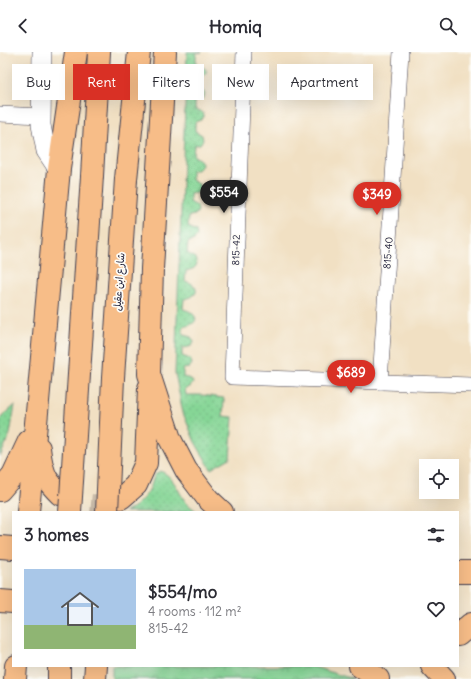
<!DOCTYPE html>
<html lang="en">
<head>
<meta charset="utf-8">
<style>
  :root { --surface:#fff; --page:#f7f7f7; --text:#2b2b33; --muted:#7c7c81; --accent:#d93025 }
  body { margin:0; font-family:Delius,"Playpen Sans Arabic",sans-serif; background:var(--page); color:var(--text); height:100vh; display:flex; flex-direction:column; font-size:15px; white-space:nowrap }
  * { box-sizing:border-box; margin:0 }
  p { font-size:13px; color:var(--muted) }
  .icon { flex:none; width:22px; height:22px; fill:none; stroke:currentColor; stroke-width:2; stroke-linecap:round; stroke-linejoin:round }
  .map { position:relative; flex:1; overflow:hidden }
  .details { position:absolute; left:12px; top:459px; width:447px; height:156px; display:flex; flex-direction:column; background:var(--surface); border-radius:0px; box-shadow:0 4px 16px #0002 }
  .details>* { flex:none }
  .hud { position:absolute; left:12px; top:12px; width:447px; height:36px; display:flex; gap:8px }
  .fabs { position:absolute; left:419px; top:407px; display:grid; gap:8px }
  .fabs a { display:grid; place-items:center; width:40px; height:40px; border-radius:0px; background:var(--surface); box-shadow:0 4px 16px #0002; font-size:20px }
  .price { position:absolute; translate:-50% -34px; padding:0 9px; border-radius:14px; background:var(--accent); color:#fff; font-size:13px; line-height:26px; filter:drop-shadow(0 1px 2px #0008) }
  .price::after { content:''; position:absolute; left:50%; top:24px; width:12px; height:9px; margin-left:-6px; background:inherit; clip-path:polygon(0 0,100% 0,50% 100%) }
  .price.on { background:#222; color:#fff }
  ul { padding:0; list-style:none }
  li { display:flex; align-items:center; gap:12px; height:100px; padding:0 12px }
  li span { display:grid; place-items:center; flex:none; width:112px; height:80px; border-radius:0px; color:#555 }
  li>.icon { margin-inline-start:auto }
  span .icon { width:48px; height:48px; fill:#fffc; stroke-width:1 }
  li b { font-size:17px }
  h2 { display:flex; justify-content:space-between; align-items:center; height:48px; padding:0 12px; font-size:17px }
  .chip { padding:0 14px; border-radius:0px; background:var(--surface); box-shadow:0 4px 16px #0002; font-size:14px; line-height:36px }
  .chip.on { background:var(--accent); color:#fff }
  header { display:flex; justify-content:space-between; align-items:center; height:52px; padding:0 12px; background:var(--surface); font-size:18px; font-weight:700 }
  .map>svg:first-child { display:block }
</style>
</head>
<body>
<header><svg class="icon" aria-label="back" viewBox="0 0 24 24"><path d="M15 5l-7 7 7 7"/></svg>Homiq<svg class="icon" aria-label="search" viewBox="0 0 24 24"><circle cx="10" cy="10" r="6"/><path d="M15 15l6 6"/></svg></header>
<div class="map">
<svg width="471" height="627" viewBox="0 0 471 627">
  <defs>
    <pattern id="grass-dots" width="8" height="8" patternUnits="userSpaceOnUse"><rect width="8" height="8" fill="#86d696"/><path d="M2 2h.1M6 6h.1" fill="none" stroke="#73b782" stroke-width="1.8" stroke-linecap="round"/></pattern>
    <pattern id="park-crowns" width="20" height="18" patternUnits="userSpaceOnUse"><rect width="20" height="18" fill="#86d696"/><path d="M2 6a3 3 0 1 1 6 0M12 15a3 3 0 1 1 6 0" fill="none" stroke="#73b782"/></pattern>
  </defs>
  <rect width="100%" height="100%" fill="#fdfcf7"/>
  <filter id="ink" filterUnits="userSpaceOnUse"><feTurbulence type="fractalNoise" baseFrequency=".025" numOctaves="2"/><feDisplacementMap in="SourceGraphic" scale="8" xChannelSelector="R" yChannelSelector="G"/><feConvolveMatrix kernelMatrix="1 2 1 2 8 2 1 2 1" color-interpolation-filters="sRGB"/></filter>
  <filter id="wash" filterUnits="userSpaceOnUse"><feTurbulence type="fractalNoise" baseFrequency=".012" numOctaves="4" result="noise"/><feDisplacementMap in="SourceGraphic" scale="16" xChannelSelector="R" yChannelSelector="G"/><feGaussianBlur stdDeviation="0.9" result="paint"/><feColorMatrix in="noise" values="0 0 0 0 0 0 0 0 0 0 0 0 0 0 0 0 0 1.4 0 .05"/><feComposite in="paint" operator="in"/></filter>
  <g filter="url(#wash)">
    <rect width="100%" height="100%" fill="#f1e0c3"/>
    <g fill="url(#grass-dots)" stroke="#547c68">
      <path d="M 187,0 L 202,0 L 196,1 L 196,13 C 198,14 201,14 203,15 C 212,21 200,25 196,26 L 196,36 L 202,38 L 205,41 C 204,48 200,47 195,49 L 195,57 C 200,59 204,59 204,65 L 201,68 L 195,70 L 195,79 L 202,83 L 203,88 L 200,92 L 194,93 L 193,104 C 198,107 202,107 202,113 L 199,117 L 192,119 L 192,128 L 199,132 L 200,137 L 197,141 L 190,142 L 190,150 L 197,154 L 198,159 L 195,163 L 189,164 L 188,175 L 196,179 L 197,184 L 194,188 L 188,190 L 187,201 L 196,206 C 199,216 193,217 186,219 L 185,229 C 187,230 190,230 192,232 C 196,234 198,240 194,243 C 191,246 187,246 184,247 L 183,257 C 186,258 191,259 193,262 C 201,270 189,274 183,275 L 183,283 L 191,285 L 194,289 C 193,296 187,295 182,296 L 182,304 C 187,306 191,306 192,312 L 189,316 L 183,317 L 183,325 L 191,327 L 193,331 L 190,335 L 185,337 L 186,343 L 202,343 L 224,346 L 223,364 L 233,365 L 230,406 L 211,417 L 195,390 L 183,361 L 175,321 Z"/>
      <polygon points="15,353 10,382 0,405 0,367"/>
      <path d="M 160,419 C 173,423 178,439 185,449 C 188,453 193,456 197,460 L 125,460 C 133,457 145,446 149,438 C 154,430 151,424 160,419 Z"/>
    </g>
    <polygon fill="url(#park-crowns)" stroke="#547c68" points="112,614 311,614 353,627 112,627"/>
  </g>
  <g filter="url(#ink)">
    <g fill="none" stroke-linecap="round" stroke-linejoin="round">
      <path stroke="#c8baa8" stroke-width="22" stroke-dasharray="22 11" stroke-linecap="butt" d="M 60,442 C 76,450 88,456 106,452 C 111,450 116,448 121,446"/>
      <defs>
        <g id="minor">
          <polyline points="244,0 232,325 471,333"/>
          <polyline points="0,62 40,64"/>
          <polyline points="380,330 401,0"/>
        </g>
        <polyline id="tertiary" points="42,0 41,73 46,99 54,111 59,117"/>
        <g id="primary">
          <polyline points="165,0 152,217 149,322 170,387 186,418 208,447 222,460"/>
          <polyline points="92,124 99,0"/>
          <polyline points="126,127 139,0"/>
          <path d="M 39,396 C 40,405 43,420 47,427 C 51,433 56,438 60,442"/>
          <polyline points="0,438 13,423 29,389"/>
          <polyline points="121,446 136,433 146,411 149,336"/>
          <polyline points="28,460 59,117 76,0"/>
          <polyline points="0,495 13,496"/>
          <polyline points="458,520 471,520"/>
          <polyline points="0,549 13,550"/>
          <polyline points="458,583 471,572"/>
          <polyline points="360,614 378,627"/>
          <polyline points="432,614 444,627"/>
          <polyline points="15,627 16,614"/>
          <polyline points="59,627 59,614"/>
          <polyline points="95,627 96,614"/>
        </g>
      </defs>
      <use href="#minor" stroke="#413e4f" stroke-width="16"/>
      <use href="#tertiary" stroke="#413e4f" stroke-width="20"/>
      <use href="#primary" stroke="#413e4f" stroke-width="24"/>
      <use href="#minor" stroke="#fff" stroke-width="15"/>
      <use href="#tertiary" stroke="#fff" stroke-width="19"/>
      <use href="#primary" stroke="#f7bd88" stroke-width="22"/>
      <defs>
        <g id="primary-bridge">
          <polyline points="70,460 92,124"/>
          <polyline points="107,460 113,326 126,127"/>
        </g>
      </defs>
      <use href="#primary-bridge" stroke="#413e4f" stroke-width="24" stroke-linecap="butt"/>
      <use href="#primary-bridge" stroke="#f7bd88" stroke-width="22"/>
    </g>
  </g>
  <g text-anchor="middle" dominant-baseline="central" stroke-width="3.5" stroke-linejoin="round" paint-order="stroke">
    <g font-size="10" fill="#22223b" stroke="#fdfcf7">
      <text transform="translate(236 198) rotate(-88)">815-42</text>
      <text transform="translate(388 201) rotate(-86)">815-40</text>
      <text transform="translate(119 230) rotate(-86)">شارع ابن عقيل</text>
    </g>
  </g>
</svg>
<div class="fabs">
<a><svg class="icon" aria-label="locate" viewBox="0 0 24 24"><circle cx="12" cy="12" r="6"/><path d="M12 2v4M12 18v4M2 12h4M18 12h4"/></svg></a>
</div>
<b class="price on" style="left:224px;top:162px">$554</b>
<b class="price" style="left:377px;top:164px">$349</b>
<b class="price" style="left:351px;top:342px">$689</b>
<div class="hud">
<a class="chip">Buy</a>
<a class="chip on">Rent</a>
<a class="chip">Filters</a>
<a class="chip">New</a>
<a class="chip">Apartment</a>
</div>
<section class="details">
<h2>3 homes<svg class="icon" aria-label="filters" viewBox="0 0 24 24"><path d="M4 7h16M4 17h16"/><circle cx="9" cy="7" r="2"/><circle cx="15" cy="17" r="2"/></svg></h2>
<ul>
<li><span style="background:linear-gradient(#a9c7e8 70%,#8fb573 0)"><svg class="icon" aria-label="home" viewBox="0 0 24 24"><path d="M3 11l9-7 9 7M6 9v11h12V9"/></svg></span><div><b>$554/mo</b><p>4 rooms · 112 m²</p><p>815-42</p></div><svg class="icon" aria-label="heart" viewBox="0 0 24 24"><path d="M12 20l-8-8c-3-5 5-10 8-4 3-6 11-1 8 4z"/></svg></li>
</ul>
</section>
</div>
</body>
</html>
